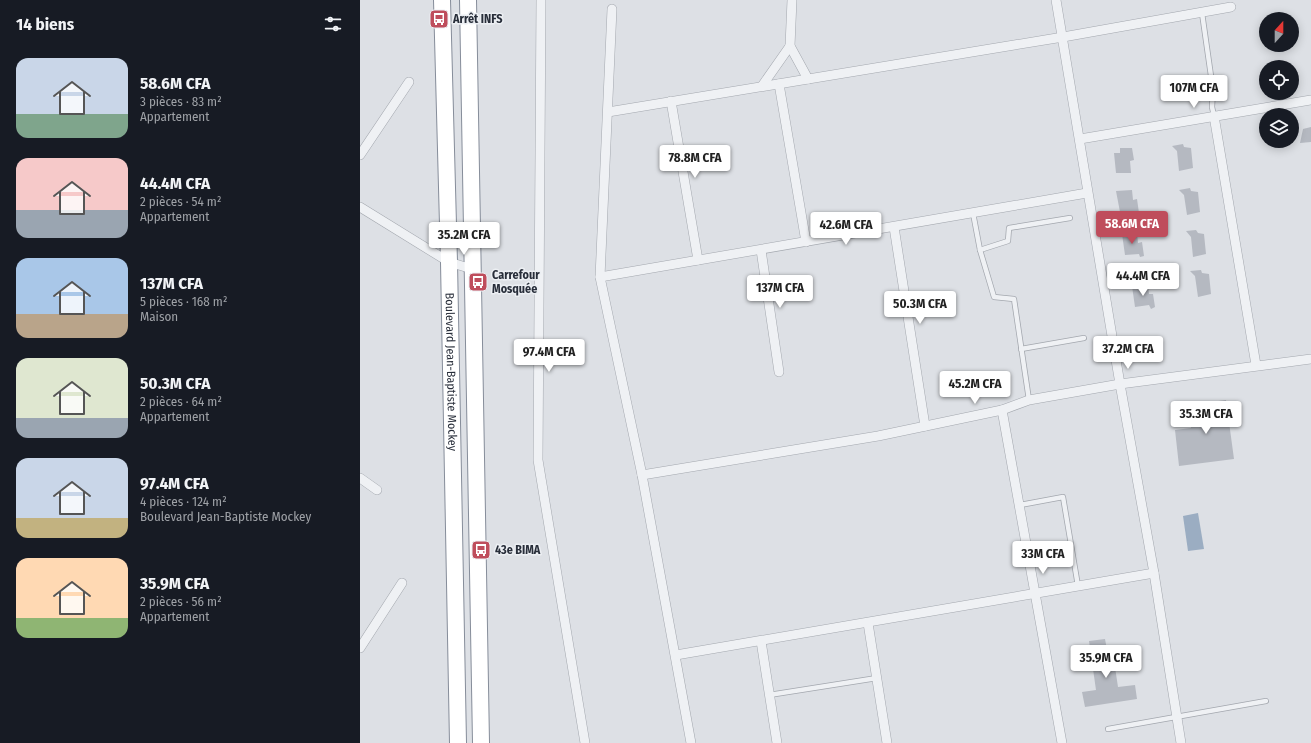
<!DOCTYPE html>
<html lang="fr">
<head>
<meta charset="utf-8">
<style>
  :root { --surface:#171b24; --page:#20242c; --text:#f1f3f6; --muted:#9ea1a6; --accent:#bf4d5c }
  body { margin:0; font-family:"Fira Sans Condensed",sans-serif; background:var(--page); color:var(--text); height:100vh; display:flex; flex-direction:column; font-size:15px; white-space:nowrap }
  * { box-sizing:border-box; margin:0 }
  p { font-size:13px; color:var(--muted) }
  .icon { flex:none; width:22px; height:22px; fill:none; stroke:currentColor; stroke-width:2; stroke-linecap:round; stroke-linejoin:round }
  .map { position:relative; flex:1; overflow:hidden }
  .details { display:flex; flex-direction:column; background:var(--surface); width:360px }
  .details>* { flex:none }
  .needle { width:26px; rotate:21deg }
  .buttons { position:absolute; left:899px; top:12px; display:grid; gap:8px }
  .buttons a { display:grid; place-items:center; width:40px; height:40px; border-radius:50%; background:var(--surface); box-shadow:0 2px 10px #0003; font-size:20px }
  .price { position:absolute; translate:-50% -34px; padding:0 9px; border-radius:4px; background:#fff; color:#222; font-size:13px; line-height:26px; filter:drop-shadow(0 1px 2px #0008) }
  .price::after { content:''; position:absolute; left:50%; top:24px; width:12px; height:9px; margin-left:-6px; background:inherit; clip-path:polygon(0 0,100% 0,50% 100%) }
  .price.current { background:var(--accent); color:#fff }
  ul { padding:0; list-style:none }
  li { display:flex; align-items:center; gap:12px; height:100px; padding:0 16px }
  li span { display:grid; place-items:center; flex:none; width:112px; height:80px; border-radius:12px; color:#555 }
  li>.icon { margin-inline-start:auto }
  span .icon { width:48px; height:48px; fill:#fffc; stroke-width:1 }
  li b { font-size:17px }
  h2 { display:flex; justify-content:space-between; align-items:center; height:48px; padding:0 16px; font-size:17px }
  main { display:flex; flex:1; min-height:0 }
  .map>svg:first-child { display:block }
</style>
</head>
<body>
<main>
<section class="details">
<h2>14 biens<svg class="icon" aria-label="filters" viewBox="0 0 24 24"><path d="M4 7h16M4 17h16"/><circle cx="9" cy="7" r="2"/><circle cx="15" cy="17" r="2"/></svg></h2>
<ul>
<li><span style="background:linear-gradient(#c9d6e8 70%,#7fa58c 0)"><svg class="icon" aria-label="home" viewBox="0 0 24 24"><path d="M3 11l9-7 9 7M6 9v11h12V9"/></svg></span><div><b>58.6M CFA</b><p>3 pièces · 83 m²</p><p>Appartement</p></div></li>
<li><span style="background:linear-gradient(#f6c9c9 65%,#9aa5b1 0)"><svg class="icon" aria-label="home" viewBox="0 0 24 24"><path d="M3 11l9-7 9 7M6 9v11h12V9"/></svg></span><div><b>44.4M CFA</b><p>2 pièces · 54 m²</p><p>Appartement</p></div></li>
<li><span style="background:linear-gradient(#a9c7e8 70%,#b9a48a 0)"><svg class="icon" aria-label="home" viewBox="0 0 24 24"><path d="M3 11l9-7 9 7M6 9v11h12V9"/></svg></span><div><b>137M CFA</b><p>5 pièces · 168 m²</p><p>Maison</p></div></li>
<li><span style="background:linear-gradient(#dfe7d0 75%,#9aa5b1 0)"><svg class="icon" aria-label="home" viewBox="0 0 24 24"><path d="M3 11l9-7 9 7M6 9v11h12V9"/></svg></span><div><b>50.3M CFA</b><p>2 pièces · 64 m²</p><p>Appartement</p></div></li>
<li><span style="background:linear-gradient(#c9d6e8 75%,#c2b280 0)"><svg class="icon" aria-label="home" viewBox="0 0 24 24"><path d="M3 11l9-7 9 7M6 9v11h12V9"/></svg></span><div><b>97.4M CFA</b><p>4 pièces · 124 m²</p><p>Boulevard Jean-Baptiste Mockey</p></div></li>
<li><span style="background:linear-gradient(#ffd9b3 75%,#8fb573 0)"><svg class="icon" aria-label="home" viewBox="0 0 24 24"><path d="M3 11l9-7 9 7M6 9v11h12V9"/></svg></span><div><b>35.9M CFA</b><p>2 pièces · 56 m²</p><p>Appartement</p></div></li>
</ul>
</section>
<div class="map">
<svg width="951" height="743" viewBox="0 0 951 743">
  <rect width="100%" height="100%" fill="#dde0e5"/>
  <polygon fill="#9badc2" points="838,513 844,549 828,551 823,516"/>
  <g fill="#b5b9c1">
    <polygon points="951,127 951,142 940,143 943,129"/>
    <polygon points="823,144 824,147 831,148 833,168 819,171 817,151 812,146"/>
    <polygon points="760,148 772,148 774,160 770,161 771,173 756,173 754,153 760,153"/>
    <polygon points="830,188 831,191 838,192 840,212 827,215 824,195 819,190"/>
    <polygon points="772,190 773,200 777,199 779,213 775,215 774,211 760,212 756,191"/>
    <polygon points="836,230 838,233 844,234 846,254 833,257 831,237 826,231"/>
    <polygon points="777,233 778,243 782,242 784,256 780,257 779,254 765,255 762,234"/>
    <polygon points="841,270 842,273 849,274 851,294 838,297 835,276 830,271"/>
    <polygon points="788,285 789,294 793,294 795,307 791,309 789,305 775,307 772,286"/>
    <polygon points="866,400 874,459 819,466 815,430 831,428 828,405"/>
    <polygon points="745,639 748,655 753,654 758,687 775,685 777,699 725,707 722,692 736,690 729,641"/>
  </g>
  <g fill="none" stroke-linecap="round" stroke-linejoin="round">
    <defs>
      <g id="lane">
        <polyline points="842,13 853,90 852,107 854,116"/>
        <polyline points="613,213 620,250 634,297 654,299 669,400"/>
        <polyline points="620,250 648,241 649,228 710,218"/>
        <polyline points="661,349 724,338"/>
        <polyline points="660,505 703,497 718,586"/>
        <polyline points="409,695 517,678"/>
        <polyline points="748,729 906,701"/>
      </g>
      <g id="street">
        <polyline points="181,0 178,460 225,743"/>
        <polyline points="432,0 430,46 448,79"/>
        <polyline points="696,0 760,384 794,573 821,743"/>
        <polyline points="252,9 240,277 282,475 331,743"/>
        <polyline points="419,84 446,242"/>
        <polyline points="402,86 430,46"/>
        <polyline points="311,101 338,260"/>
        <polyline points="248,112 703,37 871,7"/>
        <polyline points="854,116 896,365"/>
        <polyline points="720,139 951,100"/>
        <polyline points="0,155 49,82"/>
        <polyline points="0,207 89,262 112,269"/>
        <polyline points="534,227 565,426"/>
        <polyline points="401,250 419,372"/>
        <polyline points="240,277 727,193"/>
        <polyline points="642,410 702,743"/>
        <polyline points="282,475 518,436 642,410 669,400 760,384 951,359"/>
        <polyline points="0,478 17,490"/>
        <polyline points="508,623 527,743"/>
        <polyline points="401,641 417,743"/>
        <polyline points="0,648 42,583"/>
        <polyline points="316,655 794,573"/>
      </g>
      <g id="highway">
        <path id="s1" d="M 82,0 L 89,262 L 98,743"/>
        <polyline points="108,0 121,743"/>
      </g>
    </defs>
    <use href="#lane" stroke="#a3a7ae" stroke-width="6"/>
    <use href="#street" stroke="#a3a7ae" stroke-width="10"/>
    <use href="#highway" stroke="#868d9a" stroke-width="18"/>
    <use href="#lane" stroke="#eff1f4" stroke-width="4.5"/>
    <use href="#street" stroke="#eff1f4" stroke-width="9"/>
    <use href="#highway" stroke="#fff" stroke-width="16"/>
  </g>
  <defs>
    <symbol id="bus-square" viewBox="-11 -11 22 22"><rect x="-9" y="-9" width="18" height="18" rx="4" fill="#bf4d5c" stroke="#eceff3"/><path d="M-5-6H5V4H4V6H2V4H-2V6H-4V4H-5ZM-3.5-4V0h7V-4ZM-3.5 1.2v1.5H-2V1.2ZM2 1.2v1.5H3.5V1.2Z" fill="#fff"/></symbol>
  </defs>
  <g fill-rule="evenodd">
    <use href="#bus-square" x="68" y="8" width="22" height="22"/>
    <use href="#bus-square" x="107" y="271" width="22" height="22"/>
    <use href="#bus-square" x="110" y="539" width="22" height="22"/>
  </g>
  <g text-anchor="middle" dominant-baseline="central" stroke-width="3" stroke-linejoin="round" paint-order="stroke">
    <g font-size="12" font-weight="bold" fill="#282e3a" stroke="#eceff3" text-anchor="start">
      <text x="93" y="19">Arrêt INFS</text>
      <text x="132" y="275">Carrefour<tspan x="132" dy="14">Mosquée</tspan></text>
      <text x="135" y="550">43e BIMA</text>
    </g>
    <g font-size="12" fill="#282e3a" stroke="#eceff3">
      <text stroke="none"><textPath href="#s1" startOffset="372">Boulevard Jean-Baptiste Mockey</textPath></text>
    </g>
  </g>
</svg>
<div class="buttons">
<a><svg class="needle" viewBox="-14 -14 28 28"><path d="M0-13l5 13h-10z" fill="#e53935"/><path d="M0 13l5-13h-10z" fill="#9ea1a6"/></svg></a>
<a><svg class="icon" aria-label="locate" viewBox="0 0 24 24"><circle cx="12" cy="12" r="6"/><path d="M12 2v4M12 18v4M2 12h4M18 12h4"/></svg></a>
<a><svg class="icon" aria-label="layers" viewBox="0 0 24 24"><path d="M12 4l9 5-9 5-9-5zM3 14l9 5 9-5"/></svg></a>
</div>
<b class="price" style="left:834px;top:109px">107M CFA</b>
<b class="price" style="left:335px;top:179px">78.8M CFA</b>
<b class="price current" style="left:772px;top:245px">58.6M CFA</b>
<b class="price" style="left:486px;top:246px">42.6M CFA</b>
<b class="price" style="left:104px;top:256px">35.2M CFA</b>
<b class="price" style="left:783px;top:297px">44.4M CFA</b>
<b class="price" style="left:420px;top:309px">137M CFA</b>
<b class="price" style="left:560px;top:325px">50.3M CFA</b>
<b class="price" style="left:768px;top:370px">37.2M CFA</b>
<b class="price" style="left:189px;top:373px">97.4M CFA</b>
<b class="price" style="left:615px;top:405px">45.2M CFA</b>
<b class="price" style="left:846px;top:435px">35.3M CFA</b>
<b class="price" style="left:683px;top:575px">33M CFA</b>
<b class="price" style="left:746px;top:679px">35.9M CFA</b>
</div>
</main>
</body>
</html>
